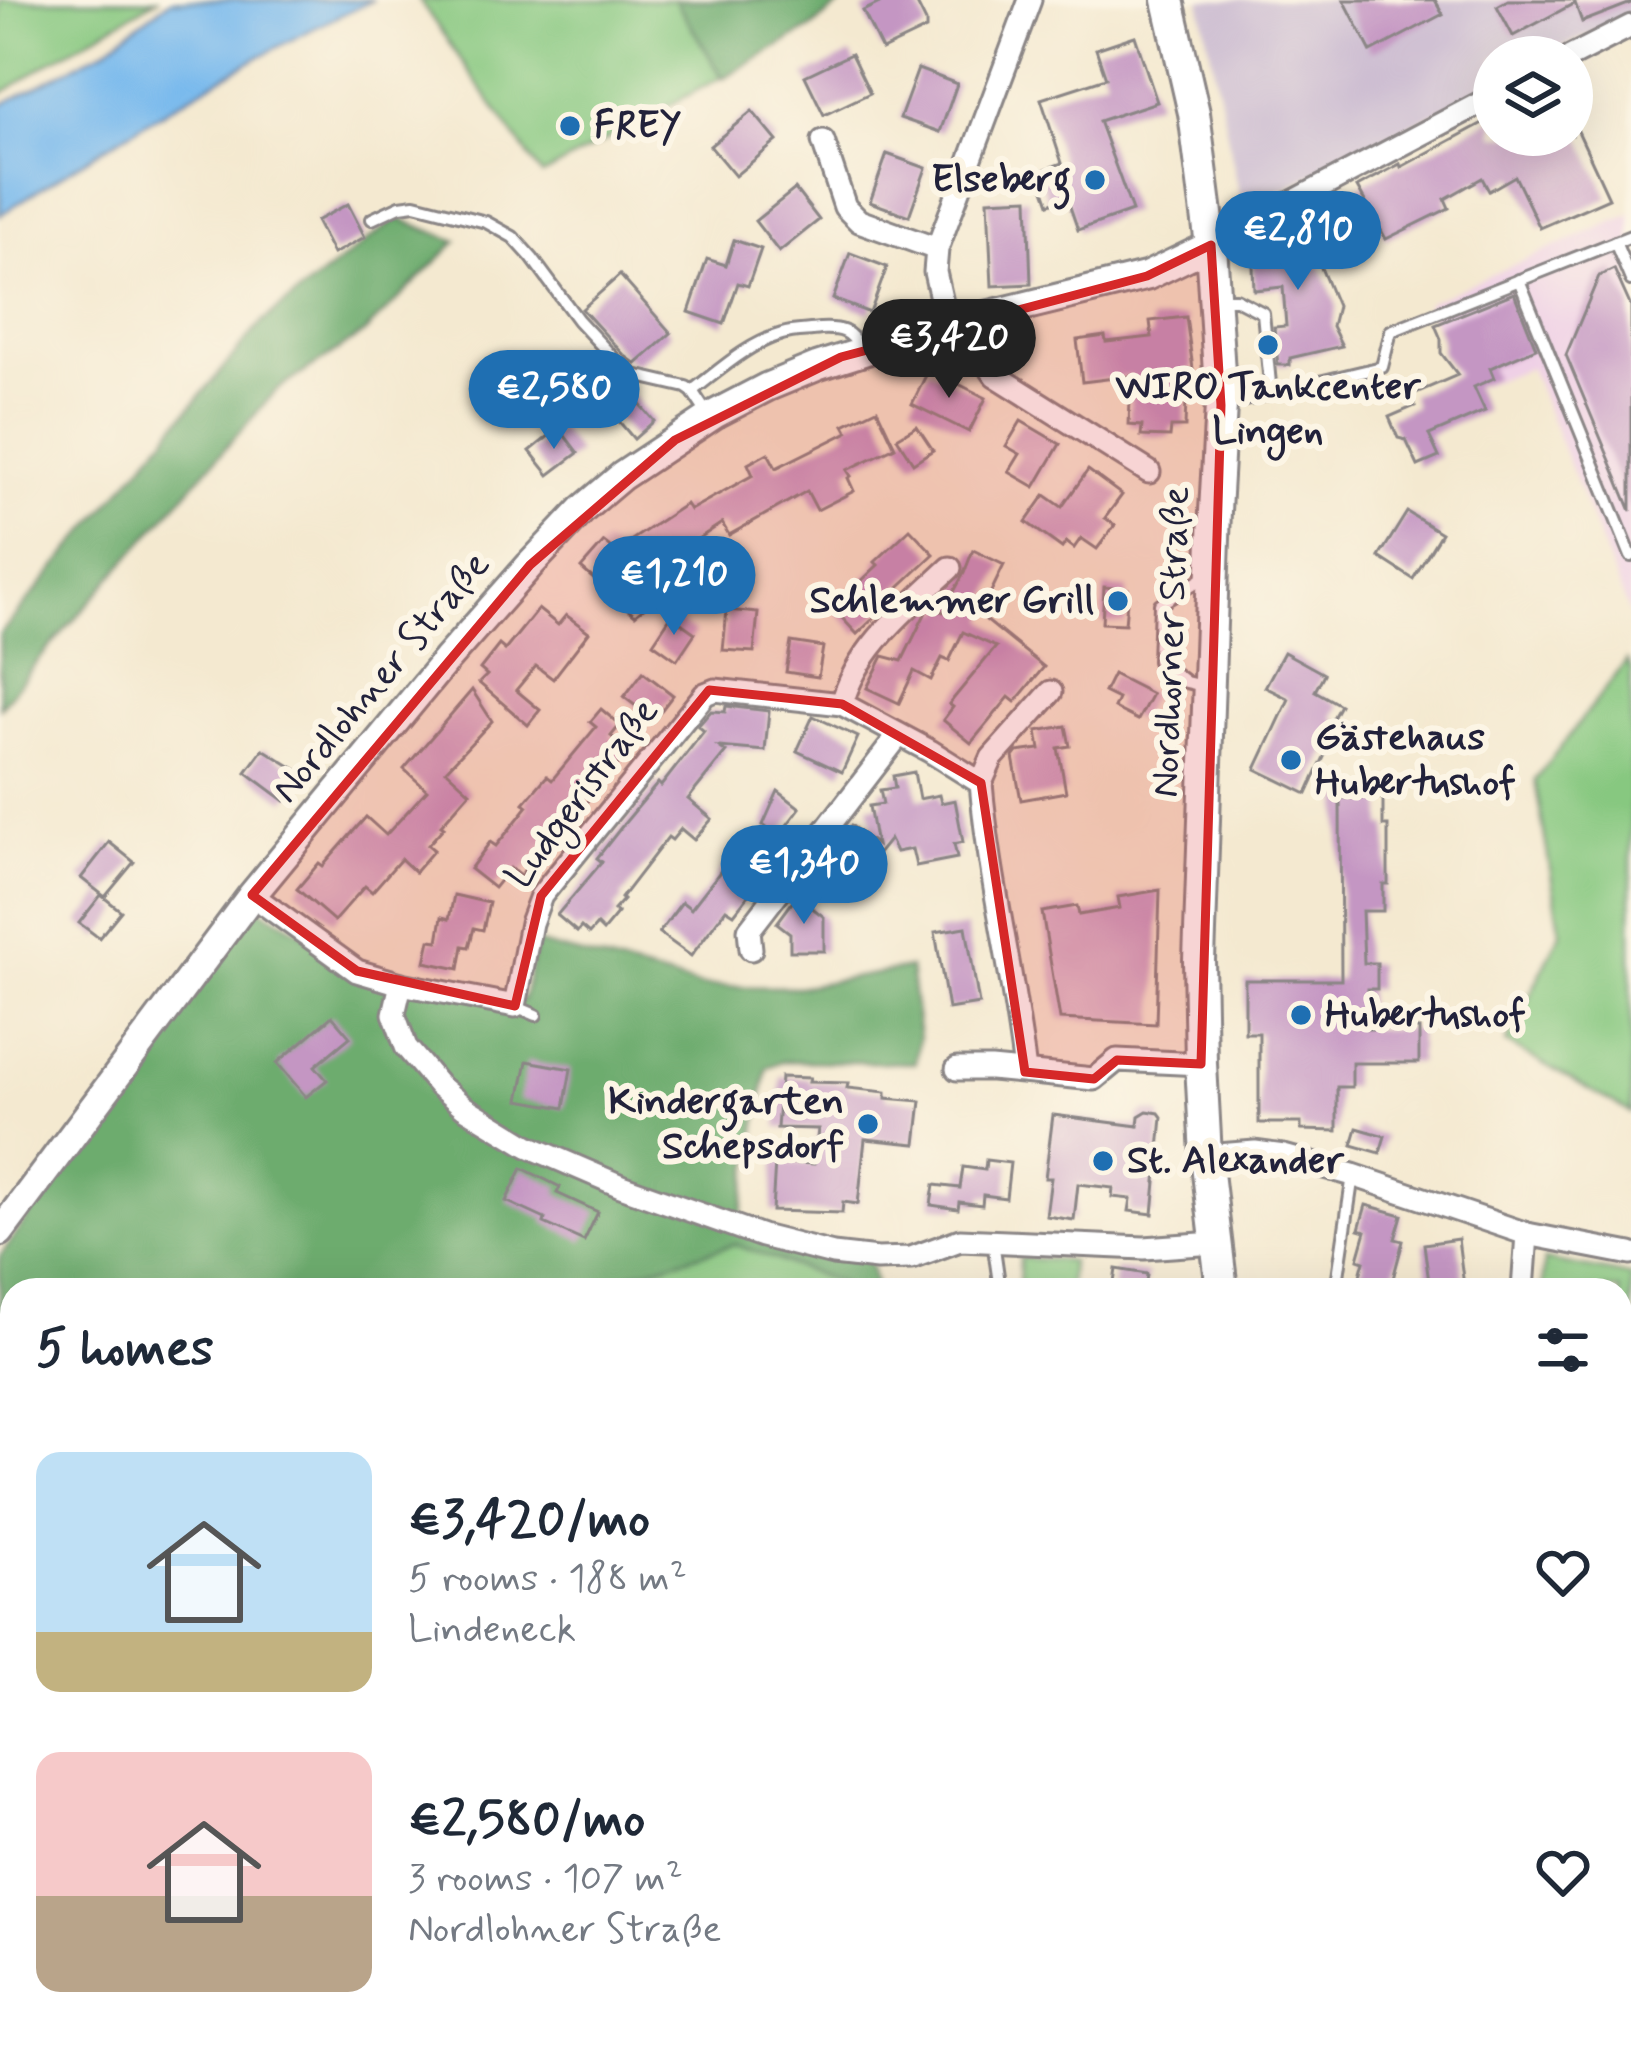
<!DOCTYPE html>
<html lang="en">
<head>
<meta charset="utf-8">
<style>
  :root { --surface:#fff; --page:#f2f2f3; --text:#1f2937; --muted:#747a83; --accent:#1f6fb2 }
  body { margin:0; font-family:Mynerve,sans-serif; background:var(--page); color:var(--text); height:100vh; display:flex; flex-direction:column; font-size:45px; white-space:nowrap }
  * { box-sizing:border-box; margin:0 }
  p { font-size:39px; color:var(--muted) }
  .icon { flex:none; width:66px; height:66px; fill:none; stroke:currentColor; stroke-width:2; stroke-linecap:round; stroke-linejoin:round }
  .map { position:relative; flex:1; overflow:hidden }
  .details { position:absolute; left:0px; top:1278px; width:1632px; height:771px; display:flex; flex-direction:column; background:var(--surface); border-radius:36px 36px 0 0; box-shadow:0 12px 48px #0002 }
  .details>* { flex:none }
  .controls { position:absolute; left:1473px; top:36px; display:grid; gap:24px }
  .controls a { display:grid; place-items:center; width:120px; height:120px; border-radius:50%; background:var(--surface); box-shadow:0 12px 48px #0002; font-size:60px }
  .price { position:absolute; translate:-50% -102px; padding:0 27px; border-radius:42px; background:var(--accent); color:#fff; font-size:39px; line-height:78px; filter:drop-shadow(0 3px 6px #0008) }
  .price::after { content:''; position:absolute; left:50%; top:72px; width:36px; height:27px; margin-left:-18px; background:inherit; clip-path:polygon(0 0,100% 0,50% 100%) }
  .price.on { background:#222; color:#fff }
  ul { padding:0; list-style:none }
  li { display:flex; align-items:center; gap:36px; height:300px; padding:0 36px }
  li span { display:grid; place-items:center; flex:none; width:336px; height:240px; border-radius:24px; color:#555 }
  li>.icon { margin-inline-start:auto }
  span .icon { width:144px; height:144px; fill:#fffc; stroke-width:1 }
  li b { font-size:51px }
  h2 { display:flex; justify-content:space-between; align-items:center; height:144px; padding:0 36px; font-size:51px }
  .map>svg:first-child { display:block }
</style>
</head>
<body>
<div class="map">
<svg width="1631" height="2047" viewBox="0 0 1631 2047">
  <rect width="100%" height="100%" fill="#fcf5e5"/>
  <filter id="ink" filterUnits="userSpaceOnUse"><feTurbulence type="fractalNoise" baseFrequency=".00833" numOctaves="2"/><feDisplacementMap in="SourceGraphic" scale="24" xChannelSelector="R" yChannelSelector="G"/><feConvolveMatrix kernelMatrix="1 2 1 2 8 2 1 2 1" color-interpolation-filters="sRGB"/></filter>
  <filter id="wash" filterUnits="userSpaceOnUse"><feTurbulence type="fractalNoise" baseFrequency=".004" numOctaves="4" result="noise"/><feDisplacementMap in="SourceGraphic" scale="48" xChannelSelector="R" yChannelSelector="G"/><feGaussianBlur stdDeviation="2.7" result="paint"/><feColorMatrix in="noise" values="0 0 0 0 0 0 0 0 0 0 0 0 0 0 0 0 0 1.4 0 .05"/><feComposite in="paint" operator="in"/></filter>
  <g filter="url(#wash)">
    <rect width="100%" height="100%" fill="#f4e9d0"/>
    <polygon fill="#efd0e6" points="1631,214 1631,618 1530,368 1474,387 1455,376 1449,361 1441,353 1441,339 1426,303"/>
    <polygon fill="#cdbed2" points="1200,0 1631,0 1631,12 1544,57 1494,57 1494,83 1255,203 1239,192"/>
    <g fill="#87c880" stroke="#54755e" stroke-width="3">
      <polygon points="0,0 156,0 48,63 0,95"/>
      <polygon points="419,0 846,0 811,28 542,175"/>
      <polygon points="1627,661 1631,671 1631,1113 1506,1043 1561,933 1535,780"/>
      <polygon points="734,1244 843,1284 846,1290 615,1290 613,1287 619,1278"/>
      <polygon points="1020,1258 1071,1261 1069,1290 1019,1290"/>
      <polygon points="1544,1260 1631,1276 1631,1417 1620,1416 1620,1290 1542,1290"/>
    </g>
    <g fill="#6dac6e" stroke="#486754" stroke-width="3">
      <polygon points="675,0 846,0 811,28 723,78"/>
      <polygon points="397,218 457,241 364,333 276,391 36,663 0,708 0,634 262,322"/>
      <polygon points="252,904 352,960 399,975 523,1000 536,943 701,986 798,987 910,968 919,1038 915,1063 782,1061 767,1068 741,1217 760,1236 870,1262 876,1290 846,1290 843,1284 734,1244 619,1278 613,1286 615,1290 12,1290 12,2037 588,2037 590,2047 0,2047 0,1256"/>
      <polygon points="1135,2037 1410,2037 1414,2047 1133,2047"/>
    </g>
    <path fill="#78b9ed" stroke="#4d6e94" stroke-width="3" d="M 171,0 L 373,0 C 243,59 119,137 0,215 L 0,106 L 104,50 Z"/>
    <g id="blocks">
      <g fill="#c496c3">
        <polygon points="886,0 915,0 926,22 926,29 882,50 863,11"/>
        <polygon points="1344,0 1435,0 1443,14 1371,52"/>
        <polygon points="1508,0 1631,0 1631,3 1582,22 1575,3 1513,36 1497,6"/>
        <polygon points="1135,36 1157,102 1099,121 1132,211 1078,230 1067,198 1049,204 1038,172 1062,163 1041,99 1106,78 1096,49"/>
        <polygon points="851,54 870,93 824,115 805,76"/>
        <polygon points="918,69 957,84 940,132 900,118"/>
        <polygon points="752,111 777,141 735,176 710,146"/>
        <polygon points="1494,117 1494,135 1545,135 1549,142 1564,135 1572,135 1572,131 1577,129 1609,198 1540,228 1515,176 1489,191 1482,178 1445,199 1449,208 1386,239 1357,187 1400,164 1401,167"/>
        <polygon points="887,154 926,168 909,216 870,202"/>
        <polygon points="795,189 819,220 779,252 755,221"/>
        <polygon points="1028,198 1031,284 992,286 988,200"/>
        <polygon points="348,204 365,237 333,254 316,221"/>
        <polygon points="1317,228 1330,257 1319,263 1337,306 1332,326 1342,346 1290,358 1290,365 1278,365 1274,327 1286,326 1283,287 1254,290 1252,241 1282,237 1283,244"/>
        <polygon points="734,240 761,249 748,286 738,283 724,324 689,312 707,259 726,265"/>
        <polygon points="850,253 887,267 870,313 833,299"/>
        <polygon points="1614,269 1631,307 1631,511 1566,355 1599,276"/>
        <polygon points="620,275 671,333 636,364 625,356 582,309"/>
        <polygon points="1514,293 1536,348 1490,368 1494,378 1474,387 1485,411 1429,435 1439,457 1418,466 1406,440 1398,438 1389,417 1415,406 1411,395 1458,375 1441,353 1441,339 1435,325"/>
        <polygon points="1186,317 1193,369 1187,370 1185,427 1171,427 1170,437 1141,436 1142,426 1129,425 1131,376 1082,382 1077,340 1105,336 1106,342 1152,337 1150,321"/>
        <polygon points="929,369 986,398 969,432 912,404"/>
        <polygon points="620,381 654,421 634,439 600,399"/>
        <polygon points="877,409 895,447 847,470 851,476 848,478 854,491 817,510 807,491 729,535 722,523 647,573 658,589 645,599 651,602 635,615 581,568 604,542 615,551 686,504 690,510 753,475 748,464 768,453 776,468 848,432 844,425"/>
        <polygon points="1021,421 1060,444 1035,487 1009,472 1020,454 1006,446"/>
        <polygon points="917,426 933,450 913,463 897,438"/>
        <polygon points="559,428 578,453 549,475 530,451"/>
        <polygon points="1088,470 1122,495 1105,518 1115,525 1097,549 1081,538 1074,548 1066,542 1062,548 1026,522 1045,495 1062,507"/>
        <polygon points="1407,512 1441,533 1413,579 1379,557"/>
        <polygon points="910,529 934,554 888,597 892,601 857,634 833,608 878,565 875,562"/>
        <polygon points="973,550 1004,565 988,598 995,602 986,620 1044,667 1015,702 1009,697 971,743 943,720 953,707 949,704 996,647 963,632 949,661 942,658 931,680 914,671 899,703 867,688 883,656 902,661 927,610 930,607 943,612 964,573"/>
        <polygon points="1104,587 1128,589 1125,624 1102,623"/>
        <polygon points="538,609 558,625 566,615 589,632 553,679 536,666 516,690 540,710 528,725 479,683 487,675 480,669 499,645 505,650"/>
        <polygon points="727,610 758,613 754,652 723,650"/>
        <polygon points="671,616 695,633 677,660 653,643"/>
        <polygon points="791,642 823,647 818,677 786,672"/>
        <polygon points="1284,652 1324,674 1315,691 1340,705 1333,718 1340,722 1307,794 1256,769 1289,699 1265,687"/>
        <polygon points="643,672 673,695 654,720 624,697"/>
        <polygon points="1113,674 1152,694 1138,720 1114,708 1118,699 1104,692"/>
        <polygon points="472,690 492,721 446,770 470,792 441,825 444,827 428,845 434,850 415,872 401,859 372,892 365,886 334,921 297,889 319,863 323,866 366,817 386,835 427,790 404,769"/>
        <polygon points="726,706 769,711 765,751 719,747 726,752 688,799 712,819 694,840 681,829 672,840 668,837 621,898 623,900 614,910 618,913 603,931 597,925 589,934 581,927 577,932 557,915 602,862 597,858 623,825 658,783 661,786 704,731 698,726 711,711 725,712"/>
        <polygon points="601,709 620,725 611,736 629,751 550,846 546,842 520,876 510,868 494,888 470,869 490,842 496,846 528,806 524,803 547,776 552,780 596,727 590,722"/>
        <polygon points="813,716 858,737 842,772 797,751"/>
        <polygon points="1066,726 1070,746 1058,748 1066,792 1021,800 1013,757 1017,752 1040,749 1037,731"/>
        <polygon points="263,749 305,775 285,801 246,772"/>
        <polygon points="914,772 919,799 939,795 941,803 955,800 963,842 954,844 957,858 916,866 912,849 896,852 890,839 846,893 817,869 851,825 876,845 869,806 883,804 880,790 895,788 893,776"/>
        <polygon points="778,791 800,808 778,837 763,825"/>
        <polygon points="1340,798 1383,798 1383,826 1388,826 1388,884 1383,884 1383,911 1362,911 1364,963 1377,963 1377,989 1368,989 1367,1029 1419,1029 1419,1063 1352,1063 1352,1087 1337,1087 1337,1131 1301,1130 1301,1123 1259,1123 1259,1033 1245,1033 1245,980 1341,980"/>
        <polygon points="109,842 134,862 105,897 81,878"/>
        <polygon points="736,851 765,874 734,914 726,909 691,956 659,933 682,902 691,909"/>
        <polygon points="1160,890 1156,1024 1060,1019 1042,912 1077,906 1079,915 1120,908 1118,897"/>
        <polygon points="101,895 121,911 99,938 79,923"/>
        <polygon points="454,895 489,903 483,930 474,928 469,947 463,946 459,969 425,962 430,940 438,941 442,917 449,919"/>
        <polygon points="797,896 824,917 824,951 790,951 790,933 777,923"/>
        <polygon points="966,927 979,1004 948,1009 935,932"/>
        <polygon points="332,1016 350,1037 315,1066 327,1080 306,1097 277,1063"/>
        <polygon points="527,1061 571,1069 564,1108 519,1100"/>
        <polygon points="781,1077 810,1078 809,1082 848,1083 847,1088 886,1092 886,1098 921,1101 916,1144 865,1139 858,1204 843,1202 842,1213 772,1211 775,1162 814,1164 818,1129 777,1128"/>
        <polygon points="1147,1111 1159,1113 1162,1117 1153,1214 1129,1211 1131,1199 1112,1197 1113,1188 1078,1184 1074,1220 1046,1216 1051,1178 1045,1178 1053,1115 1138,1126 1139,1116"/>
        <polygon points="1357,1128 1385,1136 1380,1153 1352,1145"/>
        <polygon points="986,1160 1010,1163 1006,1198 983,1195 982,1205 959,1202 958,1209 931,1205 934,1185 960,1188 963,1167 985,1170"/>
        <polygon points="522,1168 560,1187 557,1193 598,1212 584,1241 544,1223 545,1219 506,1201"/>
        <polygon points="1366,1205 1402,1215 1395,1239 1403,1241 1390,1290 1356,1290 1364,1261 1358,1259 1366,1231 1359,1229"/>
        <polygon points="1458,1239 1464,1286 1430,1290 1424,1244"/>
        <polygon points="1116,1269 1147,1274 1145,1290 1113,1290"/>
      </g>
    </g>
  </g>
  <g filter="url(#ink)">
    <use href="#blocks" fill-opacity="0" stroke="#8b8686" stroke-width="3"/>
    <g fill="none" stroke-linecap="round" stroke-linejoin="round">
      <defs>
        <g id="service">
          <polyline points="372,219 400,206 415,204 486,222 513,237 532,258 578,320 618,363 634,375 686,387 692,391 708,415"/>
          <polyline points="1615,242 1631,280"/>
          <polyline points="1519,280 1631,556"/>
          <polyline points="1219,299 1236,299 1263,313 1271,394"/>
          <path d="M 692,391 C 720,370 747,344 782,334 C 794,330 808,331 820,329 C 840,328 851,330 859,348"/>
          <polyline points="1224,405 1382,367 1391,331 1631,236"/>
          <polyline points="1203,686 1186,682 1158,661 1160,604 1210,574"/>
          <polyline points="515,1006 536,1015"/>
          <polyline points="993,1241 1000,1290"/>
          <polyline points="1336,1290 1353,1175"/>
        </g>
        <g id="minor">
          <polyline points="1570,57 1631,26"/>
          <polyline points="823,141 845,207 859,221 937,249"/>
          <polyline points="1211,245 1494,96"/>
          <polyline points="970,320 980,353 995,375 1149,472"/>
          <polyline points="947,325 935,272 937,249 1030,0"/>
          <path d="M 842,704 C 857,647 909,607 950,568"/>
          <polyline points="981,783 992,758 1051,692"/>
          <path d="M 252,895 L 357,971 L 401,984 L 515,1006 L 531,923 L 541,896 L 705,694 L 715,690 L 842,704 L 930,751 L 981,783 C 989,880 1014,975 1025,1072"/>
          <polyline points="751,949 749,930 899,735"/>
          <polyline points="401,984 394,1014 406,1047 438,1085 464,1107 528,1146 621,1186 762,1236 833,1254 877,1259 911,1258 960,1240 1144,1248 1215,1243"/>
          <polyline points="957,1069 991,1069 1094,1079 1117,1060 1201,1064"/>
          <polyline points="1206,1156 1255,1152 1284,1156 1353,1175 1527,1234 1631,1254"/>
          <polyline points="1523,1290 1527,1234"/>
          <polyline points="1620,1430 1631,1431"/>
          <polyline points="1613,2037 1616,2047"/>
          <polyline points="697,2047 700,2037"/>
          <polyline points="1128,2047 1130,2037"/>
        </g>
        <polyline id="tertiary" points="0,1232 252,895 446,660 530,565 583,509 622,476 715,414 767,387 818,366 947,325 1147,276 1211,245"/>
        <g id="secondary">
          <polyline points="1168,0 1194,113 1211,245 1221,405 1215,511 1199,960 1201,1064 1206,1156 1222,1290"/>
          <polyline points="1435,2037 1439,2047"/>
        </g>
      </defs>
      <use href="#service" stroke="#8b8686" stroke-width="16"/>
      <use href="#minor" stroke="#8b8686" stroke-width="27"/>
      <use href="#tertiary" stroke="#8b8686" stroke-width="33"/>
      <use href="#secondary" stroke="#8b8686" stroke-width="36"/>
      <use href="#service" stroke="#fff" stroke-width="10"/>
      <use href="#minor" stroke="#fff" stroke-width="21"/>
      <use href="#tertiary" stroke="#fff" stroke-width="27"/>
      <use href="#secondary" stroke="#fff" stroke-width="30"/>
    </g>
  </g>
  <path fill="#d62828" fill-opacity="0.2" stroke="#d62828" stroke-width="9" stroke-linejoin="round" d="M 1211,245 L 1221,405 L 1201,1064 L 1117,1060 L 1094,1079 L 1025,1072 L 981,783 L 842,704 L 709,690 L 541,896 L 515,1006 L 357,971 L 252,895 L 530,565 L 675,440 L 841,357 L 1147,276 Z"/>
  <g fill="#1f6fb2" stroke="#fcf5e5" stroke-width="4.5">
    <circle cx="570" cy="126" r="12"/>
    <circle cx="1095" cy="180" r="12"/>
    <circle cx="1268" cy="345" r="12"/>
    <circle cx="1118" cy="601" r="12"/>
    <circle cx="1291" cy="760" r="12"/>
    <circle cx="1301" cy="1015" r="12"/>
    <circle cx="868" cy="1124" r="12"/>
    <circle cx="1103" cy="1161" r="12"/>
  </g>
  <g text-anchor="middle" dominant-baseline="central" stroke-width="12" stroke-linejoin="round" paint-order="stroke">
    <g font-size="39" font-weight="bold" fill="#22223b" stroke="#fcf5e5" text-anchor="start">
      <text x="594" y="126">FREY</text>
      <text x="1071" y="180" text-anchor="end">Elseberg</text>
      <text x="1268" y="387" text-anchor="middle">WIRO Tankcenter<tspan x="1268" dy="45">Lingen</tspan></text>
      <text x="1094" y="601" text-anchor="end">Schlemmer Grill</text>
      <text x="1315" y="738">Gästehaus<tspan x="1315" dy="45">Hubertushof</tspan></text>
      <text x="1325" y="1015">Hubertushof</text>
      <text x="844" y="1102" text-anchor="end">Kindergarten<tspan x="844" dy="45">Schepsdorf</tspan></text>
      <text x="1127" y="1161">St. Alexander</text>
    </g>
    <g font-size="39" fill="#22223b" stroke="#fcf5e5">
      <text transform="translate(1172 642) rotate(-88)">Nordhorner Straße</text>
      <text transform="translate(382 678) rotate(-50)">Nordlohner Straße</text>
      <text transform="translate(583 794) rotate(-53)">Ludgeristraße</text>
    </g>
  </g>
</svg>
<div class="controls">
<a><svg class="icon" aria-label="layers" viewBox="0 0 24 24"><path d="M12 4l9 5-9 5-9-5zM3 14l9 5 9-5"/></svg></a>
</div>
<b class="price" style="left:1298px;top:293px">€2,810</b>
<b class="price on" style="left:949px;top:401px">€3,420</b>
<b class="price" style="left:554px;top:452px">€2,580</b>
<b class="price" style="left:674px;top:638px">€1,210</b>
<b class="price" style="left:804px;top:927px">€1,340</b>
<section class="details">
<h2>5 homes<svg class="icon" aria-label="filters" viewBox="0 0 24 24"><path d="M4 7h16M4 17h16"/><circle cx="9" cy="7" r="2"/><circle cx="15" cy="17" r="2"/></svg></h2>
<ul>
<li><span style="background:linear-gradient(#bfe0f5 75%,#c2b280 0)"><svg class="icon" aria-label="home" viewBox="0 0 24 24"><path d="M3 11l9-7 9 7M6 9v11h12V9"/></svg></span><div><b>€3,420/mo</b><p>5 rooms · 188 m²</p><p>Lindeneck</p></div><svg class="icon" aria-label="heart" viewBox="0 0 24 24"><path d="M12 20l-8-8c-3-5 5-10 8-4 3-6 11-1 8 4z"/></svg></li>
<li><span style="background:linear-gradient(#f6c9c9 60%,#b9a48a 0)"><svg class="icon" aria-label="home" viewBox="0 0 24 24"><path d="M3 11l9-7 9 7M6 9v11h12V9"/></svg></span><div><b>€2,580/mo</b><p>3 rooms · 107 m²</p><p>Nordlohner Straße</p></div><svg class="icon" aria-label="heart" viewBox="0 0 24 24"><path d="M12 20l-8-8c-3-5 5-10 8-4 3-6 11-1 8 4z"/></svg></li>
</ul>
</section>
</div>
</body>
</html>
